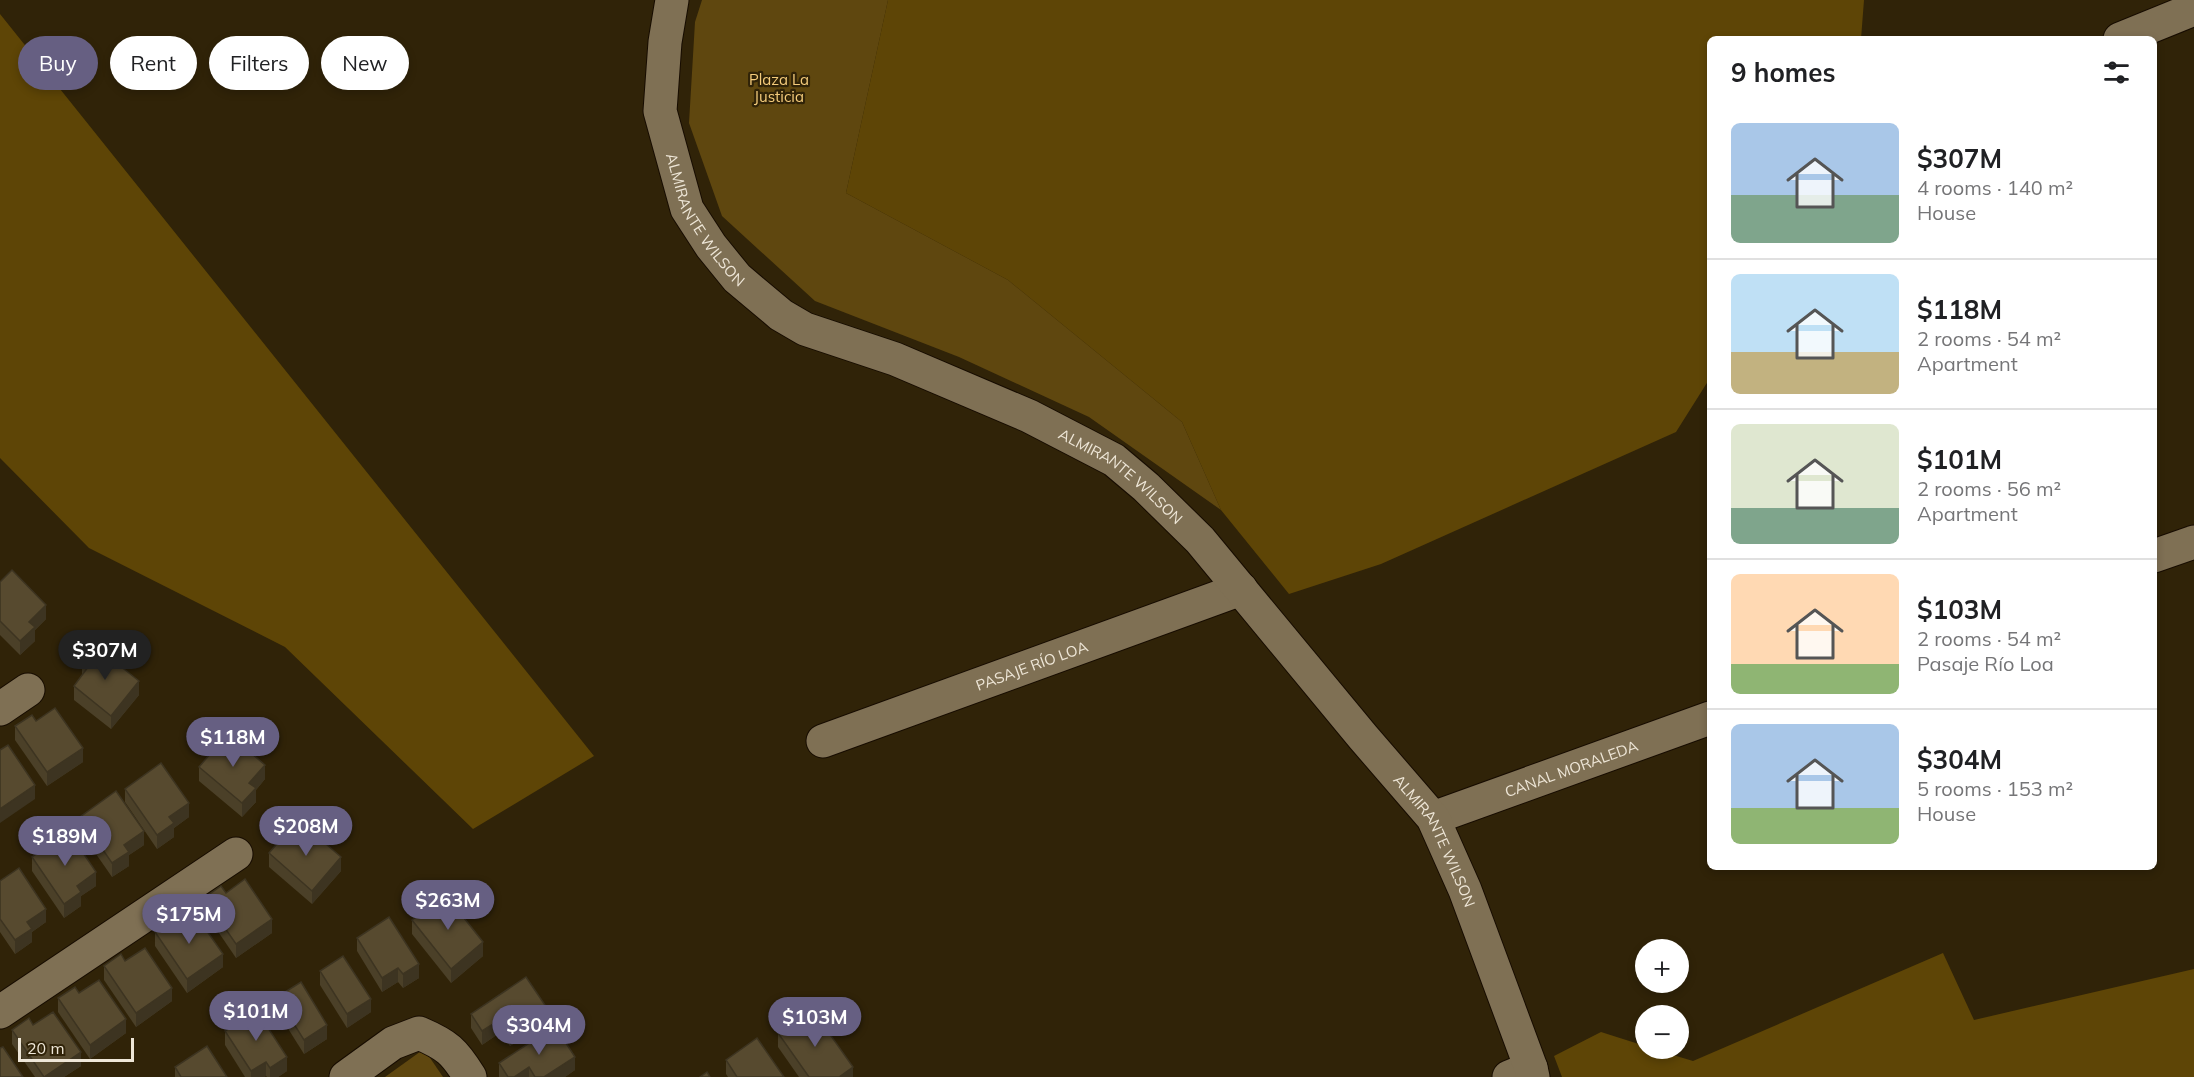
<!DOCTYPE html>
<html lang="en">
<head>
<meta charset="utf-8">
<style>
  :root { --surface:#fff; --page:#f6f6f6; --text:#202124; --muted:#757577; --line:#e0e0e0; --accent:#665f82 }
  body { margin:0; font-family:Mulish,sans-serif; background:var(--page); color:var(--text); height:100vh; display:flex; flex-direction:column; font-size:22px; white-space:nowrap }
  * { box-sizing:border-box; margin:0 }
  p { font-size:20px; color:var(--muted) }
  .icon { flex:none; width:33px; height:33px; fill:none; stroke:currentColor; stroke-width:2; stroke-linecap:round; stroke-linejoin:round }
  .map { position:relative; flex:1; overflow:hidden }
  .details { position:absolute; left:1707px; top:36px; width:450px; height:834px; display:flex; flex-direction:column; background:var(--surface); border-radius:9px; box-shadow:0 3px 9px #0003 }
  .details>* { flex:none }
  .hud { position:absolute; left:18px; top:36px; width:570px; height:54px; display:flex; gap:12px }
  .controls { position:absolute; left:1635px; top:939px; display:grid; gap:12px }
  .controls a { display:grid; place-items:center; width:54px; height:54px; border-radius:50%; background:var(--surface); box-shadow:0 3px 9px #0003; font-size:30px }
  .scale { position:absolute; left:18px; bottom:15px; width:116px; box-sizing:border-box; padding-left:6px; border:3px solid #eee6d7; border-top:0; font-size:16px; line-height:21px; white-space:nowrap; color:#eee6d7; -webkit-text-stroke:4px #302308; paint-order:stroke }
  .price { position:absolute; translate:-50% -51px; padding:0 14px; border-radius:21px; background:var(--accent); color:#fff; font-size:20px; line-height:39px; filter:drop-shadow(0 2px 3px #0008) }
  .price::after { content:''; position:absolute; left:50%; top:36px; width:18px; height:14px; margin-left:-9px; background:inherit; clip-path:polygon(0 0,100% 0,50% 100%) }
  .price.current { background:#222; color:#fff }
  ul { padding:0; list-style:none }
  li { display:flex; align-items:center; gap:18px; height:150px; padding:0 24px }
  li+li { border-top:2px solid var(--line) }
  li span { display:grid; place-items:center; flex:none; width:168px; height:120px; border-radius:9px; color:#555 }
  li>.icon { margin-inline-start:auto }
  span .icon { width:72px; height:72px; fill:#fffc; stroke-width:1 }
  li b { font-size:26px }
  h2 { display:flex; justify-content:space-between; align-items:center; height:72px; padding:0 24px; font-size:26px }
  .chip { padding:0 21px; border-radius:27px; background:var(--surface); box-shadow:0 3px 9px #0003; font-size:21px; line-height:54px }
  .chip.current { background:var(--accent); color:#fff }
  .map>svg:first-child { display:block }
</style>
</head>
<body>
<div class="map">
<svg width="2194" height="1077" viewBox="0 0 2194 1077">
  <rect width="100%" height="100%" fill="#302308"/>
  <g fill="#5f470f">
    <polygon points="702,0 888,0 846,193 1008,280 1182,422 1221,510 1089,417 959,357 815,301 722,216 689,123 695,22"/>
    <polygon points="424,1049 443,1077 385,1077"/>
  </g>
  <g fill="#5e4506">
    <polygon points="888,0 1864,0 1861,39 1710,39 1710,378 1676,432 1381,564 1289,594 1221,510 1182,422 1008,280 846,193"/>
    <polygon points="0,14 594,756 473,829 285,647 89,548 0,458"/>
    <polygon points="1943,953 1974,1020 2194,969 2194,1077 1562,1077 1554,1056 1601,1032 1645,1046 1646,1048 1653,1049 1693,1061"/>
  </g>
  <g fill="none" stroke-linecap="round" stroke-linejoin="round">
    <defs>
      <g id="minor">
        <polyline points="2120,39 2194,9"/>
        <polyline points="2154,556 2194,542"/>
        <polyline points="0,709 28,690"/>
        <path id="s1" d="M 823,741 L 1241,589"/>
        <path id="s2" d="M 1433,818 L 1710,718"/>
        <polyline points="0,1012 236,854"/>
        <path d="M 346,1077 L 393,1043 L 419,1033 C 447,1045 454,1051 470,1077"/>
        <polyline points="1509,1077 1531,1068"/>
      </g>
      <g id="tertiary">
        <path id="s3" d="M 672,0 L 665,42 L 660,111 L 687,209 L 711,246 L 737,278 L 781,315 L 805,329 L 895,359 L 1029,416 L 1114,460 L 1146,487 L 1200,540 L 1363,737 L 1433,818 L 1465,890 L 1531,1068 L 1533,1077"/>
      </g>
    </defs>
    <use href="#minor" stroke="#170c00" stroke-width="35"/>
    <use href="#tertiary" stroke="#170c00" stroke-width="35"/>
    <use href="#minor" stroke="#7f7054" stroke-width="33"/>
    <use href="#tertiary" stroke="#7f7054" stroke-width="33"/>
  </g>
  <g fill="#4b4028">
    <polygon points="0,582 46,619 35,630 35,641 20,655 0,635"/>
    <polygon points="82,662 139,695 111,729 74,700 74,686 82,675"/>
    <polygon points="36,721 83,762 47,786 15,740 15,726"/>
    <polygon points="199,767 265,779 256,790 256,802 242,817 199,781"/>
    <polygon points="125,789 189,817 174,828 174,837 157,849 125,802"/>
    <polygon points="80,817 144,845 129,855 129,866 112,877 80,831"/>
    <polygon points="288,843 341,871 312,904 269,867 269,853"/>
    <polygon points="32,857 96,886 81,896 81,906 64,918 32,871"/>
    <polygon points="0,881 46,922 32,932 32,942 15,954 0,932"/>
    <polygon points="226,893 272,933 236,958 204,911 204,898"/>
    <polygon points="412,920 483,956 451,983 412,934"/>
    <polygon points="175,927 223,967 187,993 155,946 155,932"/>
    <polygon points="357,938 419,978 403,988 398,982 382,992 357,951"/>
    <polygon points="125,961 172,1001 136,1027 104,980 104,966"/>
    <polygon points="320,971 371,1012 347,1028 320,985"/>
    <polygon points="79,993 126,1033 90,1059 58,1012 58,998"/>
    <polygon points="277,997 327,1039 304,1054 277,1011"/>
    <polygon points="471,1014 547,1022 510,1046 501,1032 482,1045 471,1028"/>
    <polygon points="33,1025 81,1066 64,1077 35,1077 12,1044 12,1030"/>
    <polygon points="225,1031 287,1071 278,1077 267,1077 266,1076 264,1077 245,1077 225,1045"/>
    <polygon points="778,1033 853,1077 799,1077 778,1047"/>
    <polygon points="726,1060 784,1077 728,1077 726,1074"/>
    <polygon points="499,1063 575,1070 565,1077 499,1077"/>
    <polygon points="175,1067 227,1077 175,1077"/>
  </g>
  <g fill="#3d3421">
    <polygon points="46,605 46,619 35,630 35,641 20,655 20,641 29,622"/>
    <polygon points="139,681 139,695 111,729 111,716"/>
    <polygon points="83,748 83,762 47,786 47,772"/>
    <polygon points="265,765 265,779 256,790 256,802 242,817 242,803 249,783"/>
    <polygon points="35,785 35,799 0,823 0,809"/>
    <polygon points="189,803 189,817 174,828 174,837 157,849 157,835 169,817"/>
    <polygon points="144,831 144,845 129,855 129,866 112,877 112,863 124,845"/>
    <polygon points="341,857 341,871 312,904 312,891"/>
    <polygon points="96,872 96,886 81,896 81,906 64,918 64,904 77,886"/>
    <polygon points="46,909 46,922 32,932 32,942 15,954 15,940 27,922"/>
    <polygon points="272,919 272,933 236,958 236,944"/>
    <polygon points="483,942 483,956 451,983 451,969"/>
    <polygon points="223,954 223,967 187,993 187,979"/>
    <polygon points="419,964 419,978 403,988 403,974"/>
    <polygon points="398,968 398,982 382,992 382,978"/>
    <polygon points="172,988 172,1001 136,1027 136,1013"/>
    <polygon points="371,999 371,1012 347,1028 347,1014"/>
    <polygon points="547,1008 547,1022 510,1046 510,1032"/>
    <polygon points="126,1019 126,1033 90,1059 90,1045"/>
    <polygon points="501,1019 501,1032 482,1045 482,1031"/>
    <polygon points="327,1025 327,1039 304,1054 304,1040"/>
    <polygon points="81,1052 81,1066 64,1077 44,1077"/>
    <polygon points="287,1057 287,1071 278,1077 270,1077 270,1068"/>
    <polygon points="575,1057 575,1070 565,1077 544,1077"/>
    <polygon points="266,1062 266,1076 264,1077 251,1077 251,1071"/>
    <polygon points="529,1067 529,1077 514,1077"/>
    <polygon points="853,1067 853,1077 839,1077"/>
  </g>
  <g fill="#574a2f" stroke="#3d3421" stroke-width="1.5">
    <polygon points="12,570 46,605 29,622 35,627 20,641 0,621 0,582"/>
    <polygon points="95,646 139,681 111,716 74,686 88,667 82,662"/>
    <polygon points="55,708 83,748 47,772 15,726 32,715 36,721"/>
    <polygon points="228,733 265,765 249,783 256,788 242,803 199,767"/>
    <polygon points="8,745 35,785 0,809 0,750"/>
    <polygon points="161,763 189,803 169,817 174,823 157,835 125,789"/>
    <polygon points="116,791 144,831 124,845 129,852 112,863 80,817"/>
    <polygon points="304,825 341,857 312,891 269,853 282,838 288,843"/>
    <polygon points="69,832 96,872 77,886 81,892 64,904 32,857"/>
    <polygon points="19,868 46,909 27,922 32,929 15,940 0,919 0,881"/>
    <polygon points="245,879 272,919 236,944 204,898 221,886 226,893"/>
    <polygon points="445,894 483,942 451,969 412,920"/>
    <polygon points="195,914 223,954 187,979 155,932 171,921 175,927"/>
    <polygon points="389,917 419,964 403,974 398,968 382,978 357,938"/>
    <polygon points="145,948 172,988 136,1013 104,966 121,954 125,961"/>
    <polygon points="343,956 371,999 347,1014 320,971"/>
    <polygon points="526,977 547,1008 510,1032 501,1019 482,1031 471,1014"/>
    <polygon points="99,980 126,1019 90,1045 58,998 75,987 79,993"/>
    <polygon points="301,982 327,1025 304,1040 277,997"/>
    <polygon points="812,1009 853,1067 839,1077 809,1077 778,1033"/>
    <polygon points="257,1011 287,1057 270,1068 266,1062 251,1071 225,1031"/>
    <polygon points="53,1012 81,1052 44,1077 12,1030 29,1018 33,1025"/>
    <polygon points="555,1026 575,1057 544,1077 535,1077 529,1067 514,1077 508,1077 499,1063"/>
    <polygon points="757,1038 784,1077 737,1077 726,1060"/>
    <polygon points="207,1046 227,1077 181,1077 175,1067"/>
    <polygon points="3,1047 23,1077 0,1077 0,1048"/>
    <polygon points="707,1072 710,1077 700,1077"/>
  </g>
  <g text-anchor="middle" dominant-baseline="central" stroke-width="4.5" stroke-linejoin="round" paint-order="stroke">
    <g font-size="15" fill="#f5cc7b" stroke="#302308">
      <text x="779" y="79">Plaza La<tspan x="779" dy="17">Justicia</tspan></text>
    </g>
    <g font-size="15" fill="#eee6d7" stroke="#302308">
      <text stroke="none"><textPath href="#s3" startOffset="231">ALMIRANTE WILSON</textPath></text>
      <text stroke="none"><textPath href="#s3" startOffset="735">ALMIRANTE WILSON</textPath></text>
      <text stroke="none"><textPath href="#s1" startOffset="222">PASAJE RÍO LOA</textPath></text>
      <text stroke="none"><textPath href="#s2" startOffset="147">CANAL MORALEDA</textPath></text>
      <text stroke="none"><textPath href="#s3" startOffset="1221">ALMIRANTE WILSON</textPath></text>
    </g>
  </g>
</svg>
<div class="controls">
<a>+</a>
<a>−</a>
</div>
<div class="scale">20 m</div>
<b class="price current" style="left:105px;top:681px">$307M</b>
<b class="price" style="left:233px;top:768px">$118M</b>
<b class="price" style="left:306px;top:857px">$208M</b>
<b class="price" style="left:65px;top:867px">$189M</b>
<b class="price" style="left:448px;top:931px">$263M</b>
<b class="price" style="left:189px;top:945px">$175M</b>
<b class="price" style="left:256px;top:1042px">$101M</b>
<b class="price" style="left:815px;top:1048px">$103M</b>
<b class="price" style="left:539px;top:1056px">$304M</b>
<div class="hud">
<a class="chip current">Buy</a>
<a class="chip">Rent</a>
<a class="chip">Filters</a>
<a class="chip">New</a>
</div>
<section class="details">
<h2>9 homes<svg class="icon" aria-label="filters" viewBox="0 0 24 24"><path d="M4 7h16M4 17h16"/><circle cx="9" cy="7" r="2"/><circle cx="15" cy="17" r="2"/></svg></h2>
<ul>
<li><span style="background:linear-gradient(#a9c7e8 60%,#7fa58c 0)"><svg class="icon" aria-label="home" viewBox="0 0 24 24"><path d="M3 11l9-7 9 7M6 9v11h12V9"/></svg></span><div><b>$307M</b><p>4 rooms · 140 m²</p><p>House</p></div></li>
<li><span style="background:linear-gradient(#bfe0f5 65%,#c2b280 0)"><svg class="icon" aria-label="home" viewBox="0 0 24 24"><path d="M3 11l9-7 9 7M6 9v11h12V9"/></svg></span><div><b>$118M</b><p>2 rooms · 54 m²</p><p>Apartment</p></div></li>
<li><span style="background:linear-gradient(#dfe7d0 70%,#7fa58c 0)"><svg class="icon" aria-label="home" viewBox="0 0 24 24"><path d="M3 11l9-7 9 7M6 9v11h12V9"/></svg></span><div><b>$101M</b><p>2 rooms · 56 m²</p><p>Apartment</p></div></li>
<li><span style="background:linear-gradient(#ffd9b3 75%,#8fb573 0)"><svg class="icon" aria-label="home" viewBox="0 0 24 24"><path d="M3 11l9-7 9 7M6 9v11h12V9"/></svg></span><div><b>$103M</b><p>2 rooms · 54 m²</p><p>Pasaje Río Loa</p></div></li>
<li><span style="background:linear-gradient(#a9c7e8 70%,#8fb573 0)"><svg class="icon" aria-label="home" viewBox="0 0 24 24"><path d="M3 11l9-7 9 7M6 9v11h12V9"/></svg></span><div><b>$304M</b><p>5 rooms · 153 m²</p><p>House</p></div></li>
</ul>
</section>
</div>
</body>
</html>
